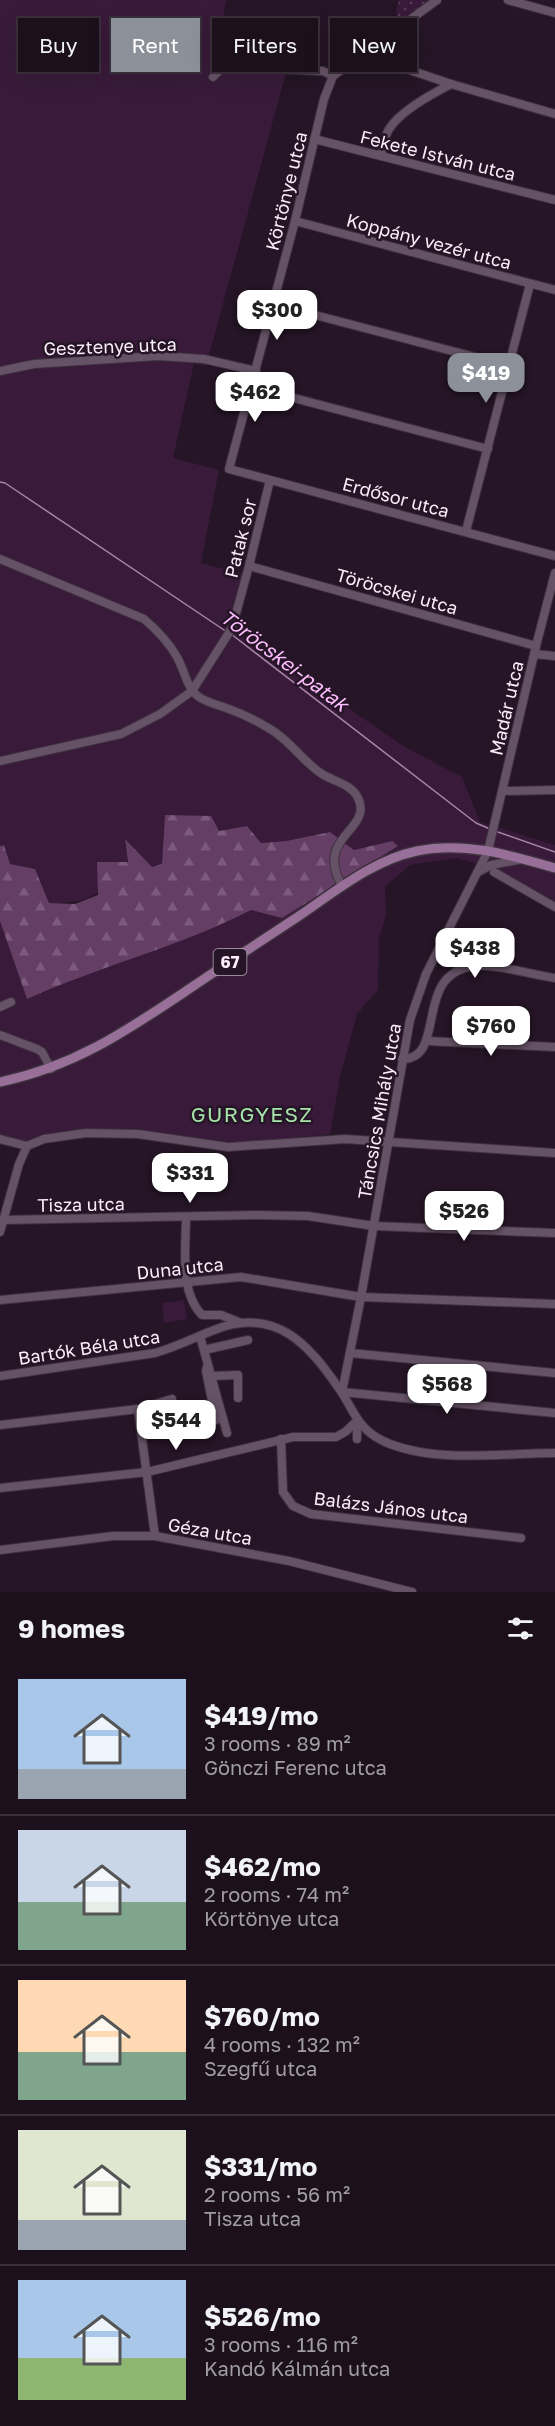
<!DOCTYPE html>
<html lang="en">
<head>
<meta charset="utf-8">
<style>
  :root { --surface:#1c101c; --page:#251925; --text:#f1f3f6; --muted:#a09da3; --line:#3a303b; --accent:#8c9099 }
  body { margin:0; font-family:"Golos Text",sans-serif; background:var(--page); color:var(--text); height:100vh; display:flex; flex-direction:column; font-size:22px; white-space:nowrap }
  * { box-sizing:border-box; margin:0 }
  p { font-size:20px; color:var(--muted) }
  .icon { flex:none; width:33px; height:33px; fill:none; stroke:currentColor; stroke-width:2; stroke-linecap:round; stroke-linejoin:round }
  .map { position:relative; height:1592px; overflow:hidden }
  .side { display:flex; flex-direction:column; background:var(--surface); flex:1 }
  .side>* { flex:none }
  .hud { position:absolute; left:18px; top:18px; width:519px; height:54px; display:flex; gap:12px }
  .price { position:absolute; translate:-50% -51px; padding:0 14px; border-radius:12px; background:#fff; color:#222; font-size:20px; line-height:39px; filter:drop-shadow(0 2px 3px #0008) }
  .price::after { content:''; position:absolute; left:50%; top:36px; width:18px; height:14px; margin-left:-9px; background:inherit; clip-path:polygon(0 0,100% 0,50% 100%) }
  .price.selected { background:var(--accent); color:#fff }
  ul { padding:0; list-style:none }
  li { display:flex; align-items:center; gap:18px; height:150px; padding:0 18px }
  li+li { border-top:2px solid var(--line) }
  li span { display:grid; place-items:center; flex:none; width:168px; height:120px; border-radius:0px; color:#555 }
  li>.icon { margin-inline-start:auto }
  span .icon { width:72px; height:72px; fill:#fffc; stroke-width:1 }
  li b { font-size:26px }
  h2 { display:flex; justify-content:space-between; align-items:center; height:72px; padding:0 18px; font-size:26px }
  .pill { padding:0 21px; border-radius:0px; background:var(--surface); box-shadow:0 6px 24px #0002,0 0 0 2px var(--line); font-size:21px; line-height:54px }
  .pill.selected { background:var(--accent); color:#fff }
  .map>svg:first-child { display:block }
</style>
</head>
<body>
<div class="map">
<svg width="555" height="1592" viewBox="0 0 555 1592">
  <defs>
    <pattern id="forest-firs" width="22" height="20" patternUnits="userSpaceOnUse" patternTransform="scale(1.5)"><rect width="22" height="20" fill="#653e66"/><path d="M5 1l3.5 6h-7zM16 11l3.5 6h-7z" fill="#7c5a7d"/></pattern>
    <pattern id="park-dots" width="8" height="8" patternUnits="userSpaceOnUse" patternTransform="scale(1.5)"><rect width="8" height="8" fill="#391a3a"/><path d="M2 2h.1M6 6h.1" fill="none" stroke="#573c57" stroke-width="1.8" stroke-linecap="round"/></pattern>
  </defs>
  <rect width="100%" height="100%" fill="#251526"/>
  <g fill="#391a3a">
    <path d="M 0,0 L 226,0 L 215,70 L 286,73 L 206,366 L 194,363 L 173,458 L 219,470 L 201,563 L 251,576 L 236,631 L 405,747 L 462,777 L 480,822 L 555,845 L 555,901 L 497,869 L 457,858 L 410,865 L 385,887 L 386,915 L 379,939 L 378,990 L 357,1014 L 340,1077 L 330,1134 L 251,1143 L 85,1130 L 26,1144 L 0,1137 L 0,921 L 27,999 C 100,965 179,947 251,910 L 282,918 L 392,841 L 354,850 L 330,832 L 286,841 L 261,843 L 247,826 L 219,831 L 165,815 L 162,864 L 152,867 L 125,840 L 128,862 C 99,893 94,904 49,903 L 35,869 L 9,864 L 4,845 L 0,846 Z"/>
    <polygon points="184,1300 187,1319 164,1323 162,1303"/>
  </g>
  <path fill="url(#forest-firs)" d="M 165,815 L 211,816 L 219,831 L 247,826 L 261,843 L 286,841 L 330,832 L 354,850 L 392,841 L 398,846 L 282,918 L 251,910 C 179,947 100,966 27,999 L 0,921 L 0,846 L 4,845 L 10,864 L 35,869 L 49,903 L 75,904 L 98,895 L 97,862 L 128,862 L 125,839 L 152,867 L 162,864 Z"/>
  <polygon fill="url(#park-dots)" points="399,0 437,0 403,25 396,13"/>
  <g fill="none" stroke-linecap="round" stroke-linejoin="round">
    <g stroke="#a686a7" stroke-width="1.5">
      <polyline points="0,482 5,483 227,632"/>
      <polyline points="231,634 476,823 490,829"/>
      <polyline points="495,831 555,852"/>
    </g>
    <defs>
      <g id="minor">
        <polyline points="437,0 333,76 324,99 295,221 229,469 555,556"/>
        <polyline points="508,0 555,13"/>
        <polyline points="365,52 371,57 451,84 555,114"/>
        <polyline points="213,77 221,69 231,67 323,71 333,76"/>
        <polyline points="314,139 555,200"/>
        <path d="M 381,156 C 383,149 384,140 387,133 C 396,113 432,94 451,84"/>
        <polyline points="295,221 555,290"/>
        <polyline points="273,304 509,366"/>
        <polyline points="0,371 34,364 158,356 204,359 256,371"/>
        <polyline points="252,387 488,449"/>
        <polyline points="466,531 530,284"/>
        <path d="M 0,559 L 144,619 C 157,630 169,643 177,657 C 184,669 187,689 199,697 C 208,703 219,705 229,709 C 243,714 257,721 270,729 C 290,740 303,762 322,774 C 333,781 350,784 357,796 C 376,831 313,834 342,886"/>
        <polyline points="249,566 536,646"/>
        <polyline points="534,654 555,656"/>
        <polyline points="0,761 121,734 160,714 192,691 232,628 249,566 270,480"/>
        <polyline points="503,791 555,790"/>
        <polyline points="480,871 491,865 518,860"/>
        <polyline points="494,872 555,907"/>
        <polyline points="0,1007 11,1002"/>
        <polyline points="0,1035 37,1049 42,1052 51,1069"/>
        <polyline points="427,1041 555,1047"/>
        <path d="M 402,1059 C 448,1059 412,975 473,966 C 492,963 534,975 555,978"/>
        <polyline points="0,1139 27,1146"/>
        <path d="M 186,1217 C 186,1247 179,1292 202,1315 L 221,1315 L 241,1323"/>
        <polyline points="3,1220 257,1215 308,1216 374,1226 555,1233"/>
        <polyline points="0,1232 19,1164 27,1146 44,1139 86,1133 138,1134 228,1147 345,1139 555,1153"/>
        <polyline points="0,1300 241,1277 361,1297 555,1304"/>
        <polyline points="200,1336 227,1433"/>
        <polyline points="204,1350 248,1340"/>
        <polyline points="350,1353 555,1373"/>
        <polyline points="207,1367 206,1371 216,1420"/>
        <path d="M 0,1376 L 155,1353 C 176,1347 194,1338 214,1330 C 275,1306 308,1343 340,1390 C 355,1412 357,1428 383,1441 C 433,1464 502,1453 555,1453"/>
        <polyline points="212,1376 238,1375 238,1398"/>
        <polyline points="342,1392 361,1297 410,1020 426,974 488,851 536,646 555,573"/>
        <polyline points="342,1392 555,1413"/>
        <polyline points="138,1409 155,1536"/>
        <polyline points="357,1421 357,1439"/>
        <polyline points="0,1425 138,1409 172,1399"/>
        <polyline points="281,1439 283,1492 293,1506 311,1514 521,1538"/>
        <polyline points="0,1488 147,1472 293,1437 336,1437 345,1432 357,1421"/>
        <polyline points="0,1550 113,1536 155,1536 289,1561 412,1592"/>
      </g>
      <path id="major" d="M 0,1082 C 73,1067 125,1032 186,991 C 223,966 261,941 299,916 C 336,891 373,860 417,851 C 464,841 510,855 555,868"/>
    </defs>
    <use href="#minor" stroke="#3d313d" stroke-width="10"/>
    <use href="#major" stroke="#3d313d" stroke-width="12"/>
    <use href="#minor" stroke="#665266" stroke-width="8"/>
    <use href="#major" stroke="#986f98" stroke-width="9"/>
  </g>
  <g text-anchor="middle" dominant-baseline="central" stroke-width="5" stroke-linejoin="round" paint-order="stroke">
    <rect fill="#251526" stroke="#baadba" stroke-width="1.5" x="213.5" y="949" width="33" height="26" rx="4.5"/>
    <g font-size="16" font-weight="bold" fill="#faeefa">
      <text x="230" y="962">67</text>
    </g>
    <g font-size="18" fill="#faeefa" stroke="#251526">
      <text transform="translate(438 155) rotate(14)">Fekete István utca</text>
      <text transform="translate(286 191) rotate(-76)">Körtönye utca</text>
      <text transform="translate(429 241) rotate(15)">Koppány vezér utca</text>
      <text transform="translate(110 346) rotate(-2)">Gesztenye utca</text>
      <text transform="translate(396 497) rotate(15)">Erdősor utca</text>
      <text transform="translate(240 538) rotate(-76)">Patak sor</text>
      <text transform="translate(397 591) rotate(16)">Töröcskei utca</text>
      <text transform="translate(506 708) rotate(-77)">Madár utca</text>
      <text transform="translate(379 1111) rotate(-80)">Táncsics Mihály utca</text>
      <text transform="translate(81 1204) rotate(-1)">Tisza utca</text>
      <text transform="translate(180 1268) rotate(-6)">Duna utca</text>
      <text transform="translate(89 1347) rotate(-9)">Bartók Béla utca</text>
      <text transform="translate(391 1507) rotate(7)">Balázs János utca</text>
      <text transform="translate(210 1531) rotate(10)">Géza utca</text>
    </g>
    <g font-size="20" font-style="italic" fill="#fcbcfd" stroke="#251526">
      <text transform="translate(285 660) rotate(37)">Töröcskei-patak</text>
    </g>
    <g font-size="21" letter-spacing="1.5" fill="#a7e4aa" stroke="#251526">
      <text x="252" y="1114">GURGYESZ</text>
    </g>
  </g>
</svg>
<b class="price" style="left:277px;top:341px">$300</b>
<b class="price selected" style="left:486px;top:404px">$419</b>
<b class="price" style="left:255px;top:423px">$462</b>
<b class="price" style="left:475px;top:979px">$438</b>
<b class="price" style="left:491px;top:1057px">$760</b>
<b class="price" style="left:190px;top:1204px">$331</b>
<b class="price" style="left:464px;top:1242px">$526</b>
<b class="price" style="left:447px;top:1415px">$568</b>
<b class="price" style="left:176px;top:1451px">$544</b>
<div class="hud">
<a class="pill">Buy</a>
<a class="pill selected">Rent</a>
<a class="pill">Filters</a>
<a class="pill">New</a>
</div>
</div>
<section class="side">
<h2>9 homes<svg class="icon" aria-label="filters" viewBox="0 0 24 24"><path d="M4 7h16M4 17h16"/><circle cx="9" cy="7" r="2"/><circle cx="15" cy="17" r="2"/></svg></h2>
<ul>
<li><span style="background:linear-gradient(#a9c7e8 75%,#9aa5b1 0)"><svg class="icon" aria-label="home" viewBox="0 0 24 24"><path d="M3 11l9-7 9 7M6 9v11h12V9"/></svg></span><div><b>$419/mo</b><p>3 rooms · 89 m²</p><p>Gönczi Ferenc utca</p></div></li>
<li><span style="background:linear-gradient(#c9d6e8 60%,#7fa58c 0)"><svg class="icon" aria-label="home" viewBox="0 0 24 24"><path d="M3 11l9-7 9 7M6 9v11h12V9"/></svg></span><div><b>$462/mo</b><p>2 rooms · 74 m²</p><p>Körtönye utca</p></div></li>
<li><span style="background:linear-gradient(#ffd9b3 60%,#7fa58c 0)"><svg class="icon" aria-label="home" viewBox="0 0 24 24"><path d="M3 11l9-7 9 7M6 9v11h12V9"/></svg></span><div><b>$760/mo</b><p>4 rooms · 132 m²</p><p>Szegfű utca</p></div></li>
<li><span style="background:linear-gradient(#dfe7d0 75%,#9aa5b1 0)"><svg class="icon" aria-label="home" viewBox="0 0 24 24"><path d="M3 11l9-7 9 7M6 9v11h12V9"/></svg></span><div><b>$331/mo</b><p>2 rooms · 56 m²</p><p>Tisza utca</p></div></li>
<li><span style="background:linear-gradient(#a9c7e8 65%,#8fb573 0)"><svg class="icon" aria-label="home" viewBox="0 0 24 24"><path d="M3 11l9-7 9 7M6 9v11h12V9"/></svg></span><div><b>$526/mo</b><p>3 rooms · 116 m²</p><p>Kandó Kálmán utca</p></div></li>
</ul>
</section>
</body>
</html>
